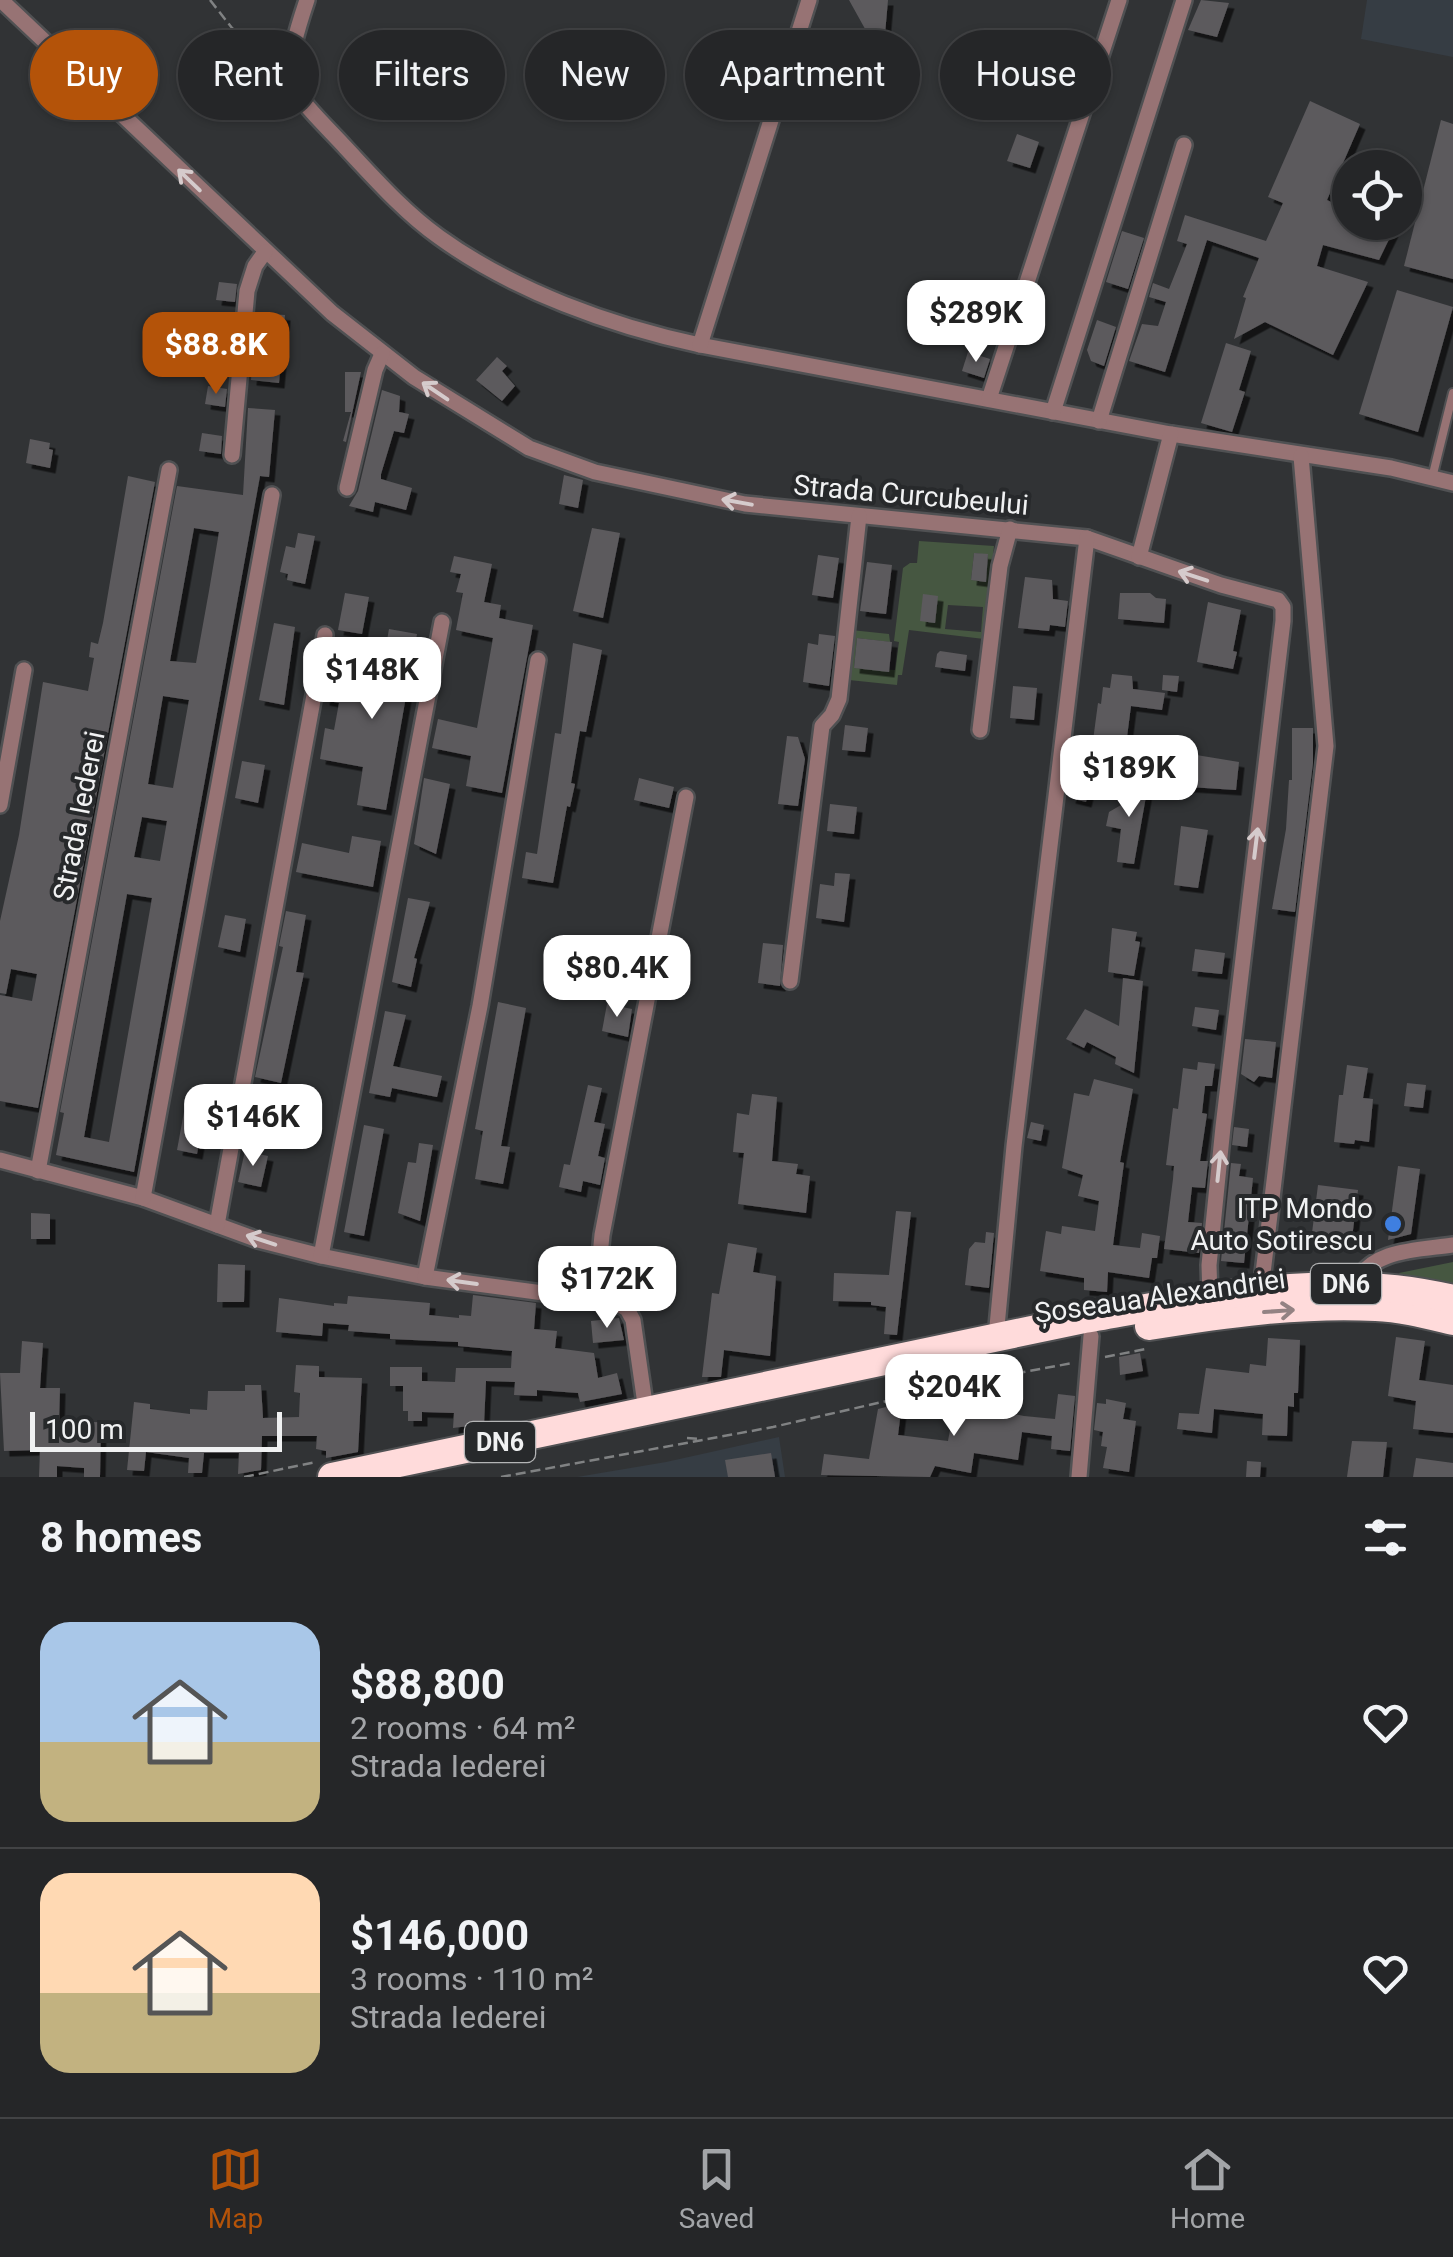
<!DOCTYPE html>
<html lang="en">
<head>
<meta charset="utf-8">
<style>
  :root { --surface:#252628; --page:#313234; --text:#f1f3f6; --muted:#a3a5a8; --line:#424345; --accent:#b45309 }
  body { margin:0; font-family:Roboto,sans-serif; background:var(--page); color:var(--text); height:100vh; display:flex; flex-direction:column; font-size:38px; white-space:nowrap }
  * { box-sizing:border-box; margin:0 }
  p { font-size:32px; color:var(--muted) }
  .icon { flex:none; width:55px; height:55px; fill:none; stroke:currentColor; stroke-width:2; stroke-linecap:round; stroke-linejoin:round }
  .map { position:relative; height:1477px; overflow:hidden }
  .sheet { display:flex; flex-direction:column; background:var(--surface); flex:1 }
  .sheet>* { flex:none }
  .banner { position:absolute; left:30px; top:30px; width:1395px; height:90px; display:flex; gap:20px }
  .tools { position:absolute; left:1332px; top:150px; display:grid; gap:20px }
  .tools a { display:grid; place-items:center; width:90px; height:90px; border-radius:50%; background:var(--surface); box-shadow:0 2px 8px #0004,0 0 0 2px var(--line); font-size:50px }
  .scale { position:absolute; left:30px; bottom:25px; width:252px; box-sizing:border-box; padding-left:10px; border:5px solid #f0f1f2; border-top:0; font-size:28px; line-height:35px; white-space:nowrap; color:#f0f1f2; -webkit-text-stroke:8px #27292b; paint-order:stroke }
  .price { position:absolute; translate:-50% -85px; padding:0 22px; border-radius:20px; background:#fff; color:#222; font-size:32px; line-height:65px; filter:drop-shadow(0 2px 5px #0008) }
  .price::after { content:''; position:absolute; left:50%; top:60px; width:30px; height:22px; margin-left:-15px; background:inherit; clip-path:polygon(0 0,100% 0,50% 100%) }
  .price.selected { background:var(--accent); color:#fff }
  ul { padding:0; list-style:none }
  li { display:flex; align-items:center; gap:30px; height:250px; padding:0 40px }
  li+li { border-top:2px solid var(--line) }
  li span { display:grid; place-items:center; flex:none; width:280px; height:200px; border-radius:30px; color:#555 }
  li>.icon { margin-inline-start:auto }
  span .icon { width:120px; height:120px; fill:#fffc; stroke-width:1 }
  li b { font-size:42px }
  h2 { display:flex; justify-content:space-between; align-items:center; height:120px; padding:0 40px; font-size:42px }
  .pill { padding:0 35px; border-radius:45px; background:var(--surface); box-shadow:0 2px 8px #0004,0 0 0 2px var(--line); font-size:35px; line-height:90px }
  .pill.selected { background:var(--accent); color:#fff }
  .menu { display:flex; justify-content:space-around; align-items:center; height:140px; border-top:2px solid var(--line); background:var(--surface); font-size:28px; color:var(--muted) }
  .menu a { display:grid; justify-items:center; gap:5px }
  .menu .selected { color:var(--accent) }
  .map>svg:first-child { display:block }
</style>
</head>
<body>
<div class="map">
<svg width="1453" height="1477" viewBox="0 0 1453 1477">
  <defs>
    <filter id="shadow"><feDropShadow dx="5.5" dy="5.5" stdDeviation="0" flood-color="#0009"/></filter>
  </defs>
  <rect width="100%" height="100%" fill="#313335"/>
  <g fill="#363d44">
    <polygon points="1367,0 1453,0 1453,57 1361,39"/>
    <polygon points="779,1437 785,1477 577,1477 666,1462"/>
  </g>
  <g fill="#465741" fill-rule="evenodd">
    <path d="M 919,541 L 994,546 L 984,639 L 909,630 L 902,675 L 898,675 L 897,685 L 849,680 L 851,630 L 889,634 L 890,642 L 857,638 L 854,668 L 895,670 L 899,642 L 894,641 L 903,568 L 910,563 L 917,563 ZM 974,553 L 988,555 L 986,581 L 971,580 ZM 948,605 L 983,607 L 981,632 L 945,629 Z"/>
    <polygon points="1453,1262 1453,1284 1401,1277 1399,1273"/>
  </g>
  <g fill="#5c5a5d" fill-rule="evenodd" filter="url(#shadow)">
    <polygon points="849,0 888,0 883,57 833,54 835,33 869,36"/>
    <polygon points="1201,0 1229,3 1217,37 1188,30"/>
    <polygon points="1310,101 1360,124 1327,200 1350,211 1350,222 1374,222 1393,231 1379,260 1323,245 1317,266 1368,282 1333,355 1265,322 1234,339 1246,298 1243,297 1259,258 1207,240 1165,372 1129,361 1142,324 1158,326 1166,302 1149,297 1153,283 1169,289 1187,244 1177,241 1185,215 1266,241 1283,203 1268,197"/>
    <polygon points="1441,120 1453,124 1453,279 1404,266"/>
    <polygon points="1017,134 1039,142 1030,168 1007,161"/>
    <polygon points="1122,231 1144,238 1128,289 1106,282"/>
    <polygon points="219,282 237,284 235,302 216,300"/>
    <polygon points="994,284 1013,290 1002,322 983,316"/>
    <polygon points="1397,290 1453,307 1418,432 1359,414"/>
    <polygon points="257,313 285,315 279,383 251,380"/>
    <polygon points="1097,320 1116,327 1104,366 1091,361 1087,350"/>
    <polygon points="215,326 232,328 231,346 213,344"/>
    <polygon points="1226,343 1251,351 1239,390 1245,392 1232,432 1201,423"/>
    <polygon points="968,352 990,359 984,378 962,371"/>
    <polygon points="497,357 507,366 502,371 515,386 502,401 476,380"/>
    <polygon points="345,372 361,372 346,442 343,441 351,412 345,412"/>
    <polygon points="208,386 227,389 225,407 205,404"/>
    <polygon points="382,390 400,396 399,412 409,414 404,433 394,431 381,474 381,479 412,488 406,510 375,502 373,512 349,506 358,491"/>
    <path d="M 248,408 L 275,410 L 269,477 L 260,476 L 134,1172 L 56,1155 L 64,1113 L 60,1112 L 177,486 L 243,495 ZM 194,528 L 219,532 L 209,591 L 196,663 L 170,661 ZM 163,696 L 189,700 L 173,788 L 148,784 ZM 142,817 L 167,821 L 160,861 L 134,857 ZM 127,894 L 152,898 L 109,1142 L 84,1137 Z"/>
    <polygon points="202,433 222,436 221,454 199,451"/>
    <polygon points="30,439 50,443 49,449 53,450 50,468 26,463"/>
    <polygon points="564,475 583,480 578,508 559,504"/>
    <polygon points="128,476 155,482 38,1108 0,1101 0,995 32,1001 37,974 11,969 6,994 0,993 0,921 19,835 43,682 88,691 94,658 89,657 91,642 98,644 103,623"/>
    <polygon points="592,528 620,533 603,618 573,611"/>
    <polygon points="298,533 315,536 305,584 287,580 288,574 280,572 286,546 295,548"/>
    <polygon points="974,553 988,554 986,582 971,580"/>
    <polygon points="818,555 839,558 833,598 812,595"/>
    <polygon points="454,556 492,564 484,602 501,605 499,618 533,625 502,793 466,786 471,756 432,748 438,719 477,728 493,638 456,630 463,593 456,592 461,574 450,572"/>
    <polygon points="867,562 892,565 886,614 860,611"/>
    <polygon points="1025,577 1052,580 1053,599 1068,601 1065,627 1050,625 1049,631 1018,628"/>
    <polygon points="345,593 369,597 362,634 338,630"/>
    <polygon points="1120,593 1150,593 1156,598 1166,599 1164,623 1118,619"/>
    <polygon points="923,594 938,596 935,623 920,621"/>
    <polygon points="1208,602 1241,610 1233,651 1237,652 1233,669 1197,662"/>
    <polygon points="274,623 295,627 284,705 259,700"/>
    <polygon points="389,629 417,634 386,810 357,805 363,767 320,759 325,728 334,730 339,703 324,700 327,684 378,691"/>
    <polygon points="819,634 835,636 829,686 803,682 808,643 818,645"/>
    <polygon points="857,638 892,642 889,672 854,668"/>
    <polygon points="573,643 602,650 586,732 580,731 571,783 575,784 570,807 567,806 553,883 522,878 526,852 537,854 555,733 561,734"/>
    <polygon points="940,651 967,655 965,671 935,667 937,654"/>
    <polygon points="1112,674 1132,676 1133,689 1165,693 1162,710 1131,706 1127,737 1123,736 1111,779 1093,774 1086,802 1070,798 1086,746 1092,748 1098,703 1101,704 1103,687 1110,688"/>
    <polygon points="1163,675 1179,676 1177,692 1162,690"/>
    <polygon points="1013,686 1037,688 1034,720 1010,718"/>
    <polygon points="845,725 868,728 865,752 842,750"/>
    <polygon points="1292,728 1313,728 1313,763 1295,912 1272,909 1286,829 1289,780 1292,780"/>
    <polygon points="787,736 798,737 805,759 798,806 778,804"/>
    <polygon points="1178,752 1239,762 1236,790 1174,786"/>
    <polygon points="242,761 265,765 258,803 235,798"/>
    <polygon points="424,778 450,784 436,854 414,844"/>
    <polygon points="639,778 674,787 669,808 634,800"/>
    <polygon points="1126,780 1148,785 1134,864 1117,862 1121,829 1106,826 1109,812 1121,805"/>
    <polygon points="830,804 857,807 854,834 827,831"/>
    <polygon points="1181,826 1208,830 1198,888 1174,885"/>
    <polygon points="352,836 381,841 373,887 296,872 302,843 349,853"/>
    <polygon points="835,873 850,874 844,922 816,918 820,884 834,886"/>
    <polygon points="408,898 430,902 414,958 417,959 411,987 392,982"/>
    <polygon points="286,911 306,915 296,972 304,973 281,1083 255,1077 283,947 279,946"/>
    <polygon points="225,915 246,919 240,952 218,947"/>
    <polygon points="1112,928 1137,932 1135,941 1140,942 1134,976 1108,972"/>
    <polygon points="763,943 783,945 780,986 758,983"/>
    <polygon points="1195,949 1225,953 1222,974 1192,971"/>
    <polygon points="1123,978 1143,981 1134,1073 1115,1064 1116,1057 1087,1042 1084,1048 1066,1039 1085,1009 1119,1026"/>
    <polygon points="498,1002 526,1008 501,1146 510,1147 503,1184 475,1179 483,1131 475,1129"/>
    <polygon points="607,1004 632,1009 628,1037 602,1031"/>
    <polygon points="1195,1007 1219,1010 1216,1030 1192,1026"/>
    <polygon points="385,1011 406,1015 393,1066 442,1076 437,1097 392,1088 390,1097 369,1093"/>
    <polygon points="1245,1039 1276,1042 1272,1078 1259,1076 1254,1082 1241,1074"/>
    <polygon points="1198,1062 1215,1064 1212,1086 1205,1086 1202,1113 1207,1114 1200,1161 1208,1161 1205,1188 1192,1187 1188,1222 1202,1223 1199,1253 1164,1249 1173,1179 1174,1166 1166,1165 1173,1108 1178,1109 1183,1068 1197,1070"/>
    <polygon points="1347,1065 1368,1068 1363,1098 1373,1099 1369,1142 1355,1140 1354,1144 1334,1142 1339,1095 1343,1095"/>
    <polygon points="1094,1079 1133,1089 1120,1162 1124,1163 1113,1245 1140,1248 1142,1233 1160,1236 1157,1258 1152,1258 1149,1278 1108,1272 1107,1292 1084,1290 1084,1278 1040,1271 1046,1231 1061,1234 1062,1226 1095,1231 1099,1201 1078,1196 1083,1175 1062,1168 1074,1093 1089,1096"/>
    <polygon points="1407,1083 1426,1085 1423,1108 1404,1106"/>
    <polygon points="588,1085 602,1088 594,1122 605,1124 598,1156 605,1158 600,1185 583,1181 581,1192 559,1187 564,1164 570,1165"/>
    <polygon points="752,1094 777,1097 772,1161 798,1164 796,1174 810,1176 806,1213 738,1204 744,1153 733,1152 737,1113 749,1115"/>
    <polygon points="184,1112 204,1116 197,1154 177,1150"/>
    <polygon points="1031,1122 1044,1125 1041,1141 1027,1138"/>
    <polygon points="364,1125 384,1129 364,1236 344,1232"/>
    <polygon points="1234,1127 1249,1129 1247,1147 1232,1145"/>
    <polygon points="419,1143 433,1145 420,1221 398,1213 408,1162 416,1163"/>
    <polygon points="245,1151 268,1156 261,1187 238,1182"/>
    <polygon points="1231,1163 1241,1164 1239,1176 1253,1178 1244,1263 1221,1261"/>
    <polygon points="1398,1166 1420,1169 1411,1234 1388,1240"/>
    <polygon points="1318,1185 1358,1190 1352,1238 1312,1233"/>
    <polygon points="896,1211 911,1212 897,1335 884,1334 886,1307 871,1305 871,1302 833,1301 834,1273 889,1275"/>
    <polygon points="31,1213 50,1214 50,1239 31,1239"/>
    <polygon points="986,1232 994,1233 989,1288 965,1285 969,1249 975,1242 985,1243"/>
    <polygon points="728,1243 757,1248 753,1272 776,1276 770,1356 724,1350 721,1377 702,1377 712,1293 719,1294"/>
    <polygon points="218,1264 245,1265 244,1302 217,1302"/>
    <polygon points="473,1295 536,1303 534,1329 557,1331 555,1348 594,1353 598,1378 617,1373 622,1394 580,1402 578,1393 537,1390 537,1396 514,1395 515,1382 486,1381 484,1424 453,1428 454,1413 422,1412 422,1421 408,1421 408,1411 403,1411 403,1386 390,1386 390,1367 422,1367 422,1381 455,1382 456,1368 511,1368 512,1351 458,1346 458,1342 390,1339 390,1334 348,1331 349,1325 323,1323 322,1336 276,1332 279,1298 334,1306 334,1303 347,1304 348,1296 430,1303 429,1315 459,1318 459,1315 471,1316"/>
    <polygon points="619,1318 624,1340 593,1343 591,1321"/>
    <polygon points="1396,1337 1425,1341 1419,1380 1453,1385 1453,1433 1413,1429 1416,1401 1388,1396"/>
    <polygon points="1268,1338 1300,1340 1298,1393 1294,1393 1294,1407 1288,1406 1287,1436 1262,1435 1263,1414 1214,1409 1212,1433 1177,1429 1179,1413 1199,1414 1206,1368 1249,1373 1250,1364 1266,1366"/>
    <polygon points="22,1341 43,1343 40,1388 60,1388 59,1423 101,1422 100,1477 84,1477 84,1468 57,1466 57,1477 39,1477 40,1450 4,1451 0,1373 20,1373"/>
    <polygon points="1140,1353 1143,1371 1120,1375 1119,1357"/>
    <polygon points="296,1365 319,1366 319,1377 362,1378 358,1452 326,1458 326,1451 316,1449 317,1436 262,1436 261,1470 238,1474 239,1453 204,1453 202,1473 188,1473 189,1458 146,1452 144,1471 127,1470 134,1402 150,1404 150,1409 190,1414 190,1409 207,1410 208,1391 245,1391 245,1385 261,1385 263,1418 299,1417 300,1393 294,1392"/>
    <polygon points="983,1385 982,1390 999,1392 997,1406 1001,1407 1000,1411 1024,1416 1055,1419 1058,1394 1075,1396 1070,1451 1051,1449 1052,1436 1022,1432 1018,1460 974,1453 971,1473 935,1466 930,1477 821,1475 824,1454 869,1459 878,1409 902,1403 898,1435 948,1441 957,1391"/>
    <polygon points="1106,1399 1126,1403 1123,1419 1136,1421 1129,1472 1103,1468 1107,1447 1101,1446 1103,1432 1094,1430 1097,1403 1106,1404"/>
    <polygon points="1352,1441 1387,1442 1383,1477 1347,1477"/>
    <polygon points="771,1453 775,1477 728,1477 725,1460"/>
    <polygon points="1416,1458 1453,1463 1453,1477 1413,1477"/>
    <polygon points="1247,1461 1261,1462 1260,1477 1246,1477"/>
  </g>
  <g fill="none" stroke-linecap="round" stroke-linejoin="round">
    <defs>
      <polyline id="lane" points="1432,478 1453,393"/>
      <g id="street">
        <polyline points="1,0 332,313 414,377 529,448 595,472 745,504 1087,538 1221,585 1278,600 1283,607 1283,621 1223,1127 1209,1265 1210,1297"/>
        <path d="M 307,0 C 301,18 285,65 291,82 C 300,103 330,130 345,147 C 375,179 404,212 439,237 C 514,291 611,326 700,345 L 1171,434 L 1391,468 L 1453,483"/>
        <polyline points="700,345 809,0"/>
        <polyline points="989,399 1119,0"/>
        <polyline points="1053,412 1184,0"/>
        <polyline points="1099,421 1184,145"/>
        <polyline points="232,455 247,291 255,266 265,252"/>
        <polyline points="347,488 375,370 382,354"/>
        <polyline points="1139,557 1171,434"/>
        <polyline points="980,730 1000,566 1010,529"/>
        <polyline points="0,805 24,670"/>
        <polyline points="790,981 822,726 832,715 839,699 859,516"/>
        <polyline points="0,1160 143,1198 258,1240 321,1256 425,1277 617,1303 627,1309 633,1320 646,1411"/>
        <polyline points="38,1171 169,470"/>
        <polyline points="143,1198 272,495"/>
        <polyline points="217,1225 325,635"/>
        <polyline points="321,1256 442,622"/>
        <polyline points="425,1277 480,1006 538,660"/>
        <path d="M 1356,1284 C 1370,1249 1419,1250 1453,1245"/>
        <polyline points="1261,1290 1326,746 1301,456"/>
        <polyline points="596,1299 602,1235 686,797"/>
        <polyline points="996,1337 1014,1146 1087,538"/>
        <polyline points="1079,1477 1091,1336"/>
      </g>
      <g id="highway">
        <path d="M 1149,1326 C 1222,1314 1301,1303 1376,1307 C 1402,1308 1428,1315 1453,1321"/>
        <path d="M 332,1477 L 1084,1319 C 1207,1298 1329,1269 1453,1299"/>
      </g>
    </defs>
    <use href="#lane" stroke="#505153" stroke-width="12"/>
    <use href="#street" stroke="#505153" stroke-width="20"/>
    <use href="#highway" stroke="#505153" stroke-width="32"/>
    <g stroke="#808283" stroke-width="2.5" stroke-dasharray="10 5" stroke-linecap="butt">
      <polyline points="210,0 232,28 275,67"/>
      <polyline points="1105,1357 1146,1349"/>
      <polyline points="687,1438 701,1439"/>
      <polyline points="244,1477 316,1462"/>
      <polyline points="501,1477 773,1427 974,1381 1073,1363"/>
    </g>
    <use href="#lane" stroke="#977374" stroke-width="8"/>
    <use href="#street" stroke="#977374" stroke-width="15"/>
    <use href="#highway" stroke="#ffdbdb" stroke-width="28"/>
  </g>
  <defs><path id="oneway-shaft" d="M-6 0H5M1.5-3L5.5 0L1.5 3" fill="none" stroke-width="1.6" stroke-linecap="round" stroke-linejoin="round" transform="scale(2.5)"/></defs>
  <g stroke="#d5cbcc">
    <use href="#oneway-shaft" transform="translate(189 180) rotate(-136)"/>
    <use href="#oneway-shaft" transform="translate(435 391) rotate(-146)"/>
    <use href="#oneway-shaft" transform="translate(737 502) rotate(-170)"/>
    <use href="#oneway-shaft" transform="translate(1193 576) rotate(-162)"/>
    <use href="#oneway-shaft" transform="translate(1256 843) rotate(-83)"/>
    <use href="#oneway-shaft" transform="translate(1219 1166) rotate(-84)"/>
    <use href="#oneway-shaft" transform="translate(261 1240) rotate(-162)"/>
    <use href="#oneway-shaft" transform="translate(462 1282) rotate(-172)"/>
  </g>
  <use stroke="#938283" href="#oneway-shaft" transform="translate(1279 1311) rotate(-4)"/>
  <circle fill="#3f7fe0" stroke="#27292b" stroke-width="4" cx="1393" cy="1224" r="10"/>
  <g text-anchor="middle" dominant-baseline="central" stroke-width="8" stroke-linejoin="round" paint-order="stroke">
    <g fill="#27292b" stroke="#b4b5b6" stroke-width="2.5">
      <rect x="1311" y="1264" width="70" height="40" rx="8"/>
      <rect x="465" y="1422" width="70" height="40" rx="8"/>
    </g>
    <g font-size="25" font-weight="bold" fill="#f0f1f2">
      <text x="1346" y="1284">DN6</text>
      <text x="500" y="1442">DN6</text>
    </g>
    <g font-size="28" fill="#f0f1f2" stroke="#27292b">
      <text transform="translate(911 495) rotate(5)">Strada Curcubeului</text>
      <text transform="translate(79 816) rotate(-79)">Strada Iederei</text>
      <text transform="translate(1160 1296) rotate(-8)">Șoseaua Alexandriei</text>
    </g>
    <g font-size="28" fill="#f0f1f2" stroke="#27292b" text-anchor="end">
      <text x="1373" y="1208">ITP Mondo<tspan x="1373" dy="32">Auto Sotirescu</tspan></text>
    </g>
  </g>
</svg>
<div class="tools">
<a><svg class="icon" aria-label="locate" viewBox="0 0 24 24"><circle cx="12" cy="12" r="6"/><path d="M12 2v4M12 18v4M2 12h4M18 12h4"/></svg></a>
</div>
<div class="scale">100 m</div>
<b class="price" style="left:976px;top:365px">$289K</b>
<b class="price selected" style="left:216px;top:397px">$88.8K</b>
<b class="price" style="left:372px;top:722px">$148K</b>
<b class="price" style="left:1129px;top:820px">$189K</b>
<b class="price" style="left:617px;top:1020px">$80.4K</b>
<b class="price" style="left:253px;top:1169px">$146K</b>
<b class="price" style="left:607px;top:1331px">$172K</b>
<b class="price" style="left:954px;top:1439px">$204K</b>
<div class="banner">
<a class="pill selected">Buy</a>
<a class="pill">Rent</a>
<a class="pill">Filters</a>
<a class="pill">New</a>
<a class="pill">Apartment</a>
<a class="pill">House</a>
</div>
</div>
<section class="sheet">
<h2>8 homes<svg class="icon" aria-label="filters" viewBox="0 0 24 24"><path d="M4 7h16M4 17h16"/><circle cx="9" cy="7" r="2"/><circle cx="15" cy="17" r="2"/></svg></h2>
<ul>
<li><span style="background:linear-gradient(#a9c7e8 60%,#c2b280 0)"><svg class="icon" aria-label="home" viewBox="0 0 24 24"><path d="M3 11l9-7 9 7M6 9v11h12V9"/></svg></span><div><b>$88,800</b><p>2 rooms · 64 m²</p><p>Strada Iederei</p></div><svg class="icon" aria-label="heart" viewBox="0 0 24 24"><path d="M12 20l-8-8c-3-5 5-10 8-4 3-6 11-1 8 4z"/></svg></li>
<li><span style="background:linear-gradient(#ffd9b3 60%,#c2b280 0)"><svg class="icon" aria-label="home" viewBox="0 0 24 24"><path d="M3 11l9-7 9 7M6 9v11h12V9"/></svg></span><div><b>$146,000</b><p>3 rooms · 110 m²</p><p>Strada Iederei</p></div><svg class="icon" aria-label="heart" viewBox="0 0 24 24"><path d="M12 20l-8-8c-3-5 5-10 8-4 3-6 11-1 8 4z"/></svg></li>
</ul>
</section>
<nav class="menu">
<a class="selected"><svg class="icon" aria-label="map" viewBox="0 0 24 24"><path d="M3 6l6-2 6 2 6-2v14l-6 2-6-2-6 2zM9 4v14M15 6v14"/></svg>Map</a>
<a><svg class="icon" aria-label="saved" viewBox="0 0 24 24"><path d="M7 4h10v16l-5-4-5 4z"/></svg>Saved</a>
<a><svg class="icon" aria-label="home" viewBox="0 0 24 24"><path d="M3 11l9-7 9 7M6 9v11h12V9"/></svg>Home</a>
</nav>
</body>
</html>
